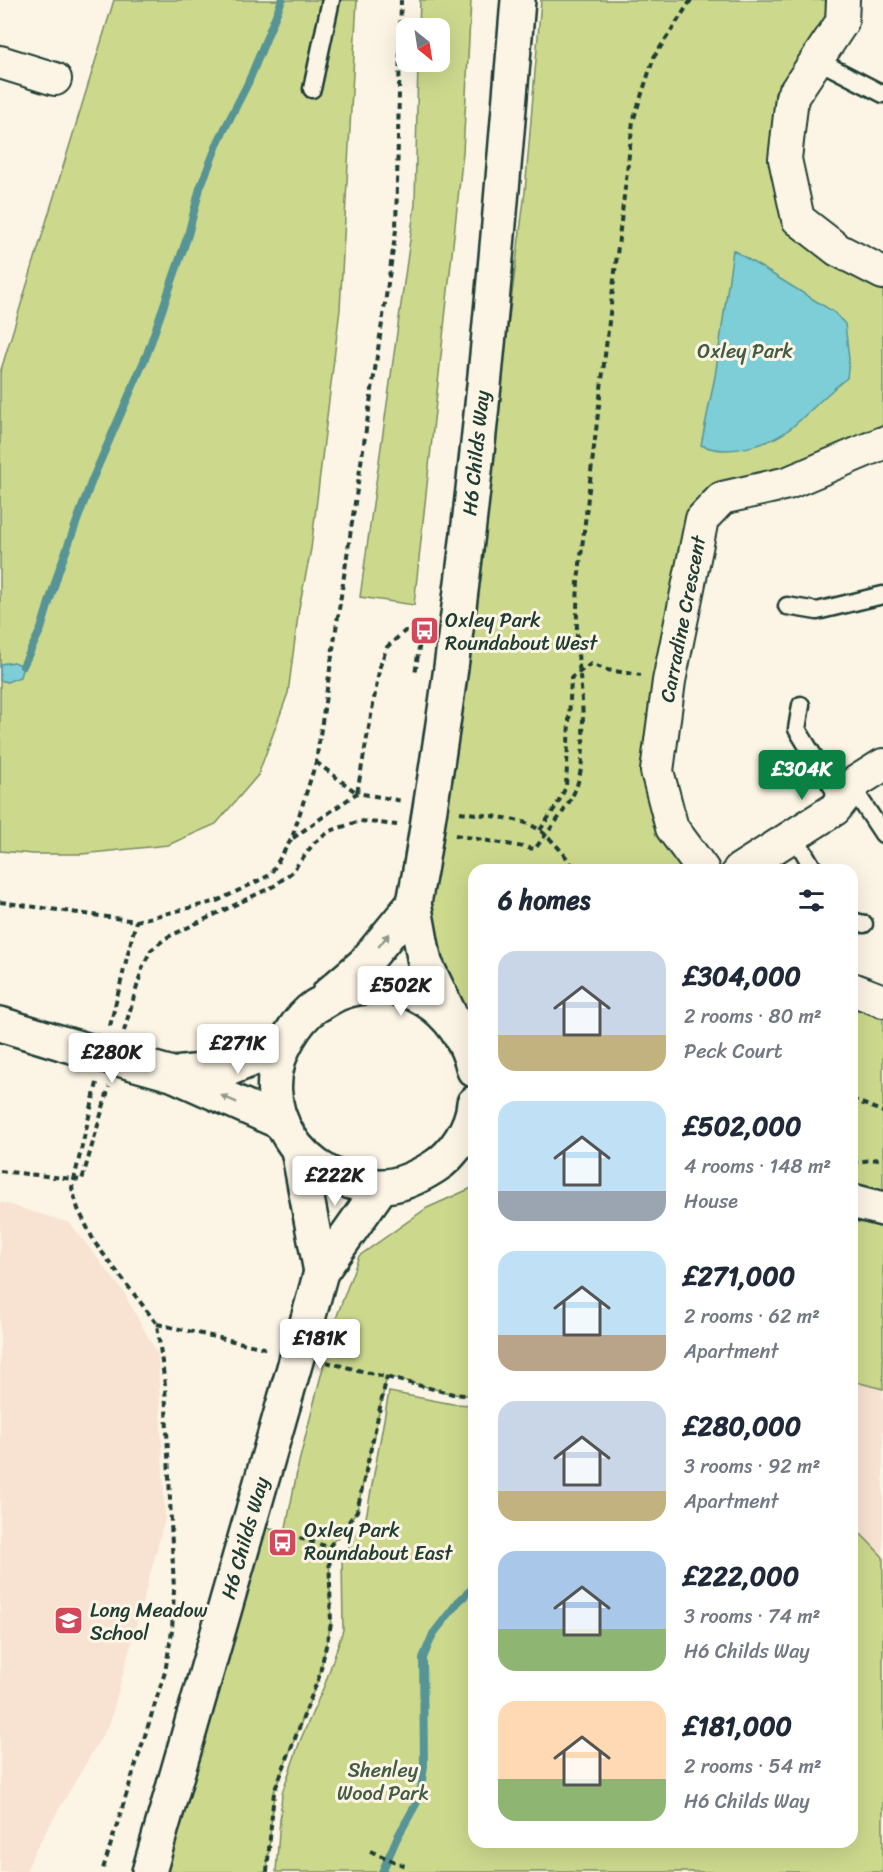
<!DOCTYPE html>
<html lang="en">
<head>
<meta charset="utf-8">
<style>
  :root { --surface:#fff; --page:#f6f6f7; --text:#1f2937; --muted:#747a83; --accent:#0b8043 }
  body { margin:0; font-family:Sriracha,sans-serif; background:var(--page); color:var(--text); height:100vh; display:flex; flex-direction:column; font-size:22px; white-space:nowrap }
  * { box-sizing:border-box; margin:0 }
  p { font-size:20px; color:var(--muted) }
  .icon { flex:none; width:33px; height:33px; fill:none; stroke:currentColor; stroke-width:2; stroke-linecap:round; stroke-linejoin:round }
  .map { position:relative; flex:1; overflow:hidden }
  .drawer { position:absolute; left:468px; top:864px; width:390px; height:984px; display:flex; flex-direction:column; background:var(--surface); border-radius:18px; box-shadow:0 6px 24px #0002 }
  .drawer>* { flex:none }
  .needle { width:39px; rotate:150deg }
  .fabs { position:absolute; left:396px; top:18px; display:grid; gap:12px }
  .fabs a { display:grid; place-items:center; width:54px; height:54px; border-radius:12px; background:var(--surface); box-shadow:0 6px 24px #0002; font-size:30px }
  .price { position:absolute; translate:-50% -51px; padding:0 14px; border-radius:6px; background:#fff; color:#222; font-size:20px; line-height:39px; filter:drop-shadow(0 2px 3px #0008) }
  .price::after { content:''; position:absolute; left:50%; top:36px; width:18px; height:14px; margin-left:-9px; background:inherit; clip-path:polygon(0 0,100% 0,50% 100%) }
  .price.current { background:var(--accent); color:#fff }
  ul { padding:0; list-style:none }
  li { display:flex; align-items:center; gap:18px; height:150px; padding:0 30px }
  li span { display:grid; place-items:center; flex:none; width:168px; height:120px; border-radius:18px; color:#555 }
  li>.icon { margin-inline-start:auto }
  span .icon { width:72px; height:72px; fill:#fffc; stroke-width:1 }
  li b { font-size:26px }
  h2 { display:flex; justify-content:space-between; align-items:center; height:72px; padding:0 30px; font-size:26px }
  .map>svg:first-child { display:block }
</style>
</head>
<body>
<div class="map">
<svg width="883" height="1872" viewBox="0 0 883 1872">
  <rect width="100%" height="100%" fill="#fcf5e5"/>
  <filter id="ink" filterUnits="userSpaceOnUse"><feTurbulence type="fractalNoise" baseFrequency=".0167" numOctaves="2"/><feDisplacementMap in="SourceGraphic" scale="12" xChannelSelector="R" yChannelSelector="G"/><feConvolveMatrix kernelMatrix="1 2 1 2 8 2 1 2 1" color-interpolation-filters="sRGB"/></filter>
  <g filter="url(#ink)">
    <g fill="#f8e2d2">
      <polygon points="0,1202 70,1223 123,1291 158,1355 165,1519 110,1722 34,1852 26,1872 0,1872"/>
      <polygon points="852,1381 883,1389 883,1557 862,1535 852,1530"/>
    </g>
    <g fill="#ccd98d" stroke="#768b60" stroke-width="1.5">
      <polygon points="114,0 357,0 340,309 311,549 299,608 288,693 258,775 216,824 168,845 82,854 33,854 0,851 0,373"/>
      <polygon points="420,0 471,0 463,152 414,605 360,597 415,204 418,62 440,62 440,28 419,28"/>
      <polygon points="541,0 843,0 792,97 798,219 883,273 883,443 722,498 657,771 703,870 474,870 474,1030 446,981 432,916 433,869 468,639 525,192"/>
      <polygon points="852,989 883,1001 883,1389 852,1381"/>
      <polygon points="474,1187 474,1396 453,1394 387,1376 357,1511 329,1547 331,1624 319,1677 274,1792 267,1872 149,1872 249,1523 285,1533 299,1462 334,1324 359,1256 427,1208"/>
      <polygon points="389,1392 453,1404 474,1405 474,1842 852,1842 852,1530 862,1535 883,1557 883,1872 276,1872 282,1793 300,1741 325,1684 343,1630 342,1557 366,1518"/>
    </g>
    <g fill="#7dced6" stroke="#579495" stroke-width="1.5">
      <path d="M 733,250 L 834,312 L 845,324 L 849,359 L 847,378 C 827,393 810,412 791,428 C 770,445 727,457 701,445 L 715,376 Z"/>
      <polygon points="14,662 23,666 20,677 7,682 0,680 0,664"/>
    </g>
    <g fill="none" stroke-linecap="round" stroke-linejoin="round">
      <g stroke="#579495" stroke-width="8">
        <polyline points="23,666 41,629 59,570 92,480 147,354 188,235 200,188 219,140 248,83 282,0"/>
        <polyline points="382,1872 397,1838 416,1804 421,1788 424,1766 423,1658 433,1634 458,1602 474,1587"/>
      </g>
      <defs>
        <g id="service">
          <polyline points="817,60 883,94"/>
          <polyline points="312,89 331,0"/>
          <polyline points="787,606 817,611 883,595"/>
          <polyline points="801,705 797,729 841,801"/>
          <polyline points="852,787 883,834"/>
          <polyline points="794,835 814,870"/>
          <polyline points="852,921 864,924"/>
        </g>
        <g id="minor">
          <polyline points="843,0 842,22 792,97 785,159 798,219 838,250 883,273"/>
          <polyline points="0,62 55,79"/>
          <polyline points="703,870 672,828 657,771 669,681 702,519 722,498 788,483 883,443"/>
          <polyline points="739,870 835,809 856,782 883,765"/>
          <polyline points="852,989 883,1001"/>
        </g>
        <g id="tertiary">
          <path d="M 437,764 C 476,511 497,255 518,0"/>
          <polyline points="421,865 414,903 425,963 451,1017"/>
          <polyline points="329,994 364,964 414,903"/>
          <polyline points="0,1024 65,1044"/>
          <path d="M 474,1070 C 459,1008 403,970 340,993 C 332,996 324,1002 316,1006 C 305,1013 296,1025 289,1037 C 247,1106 302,1185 379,1186 C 399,1187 418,1177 434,1167 C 454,1155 472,1127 474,1103"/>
          <polyline points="172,1074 282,1123"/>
          <polyline points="174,1074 231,1068 284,1046"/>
          <polyline points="298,1150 321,1272"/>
          <polyline points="852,1201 883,1209"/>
          <polyline points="308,1319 321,1272 381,1187"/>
          <polyline points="149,1872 283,1406"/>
        </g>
      </defs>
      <use href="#service" stroke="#1f3d34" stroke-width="21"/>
      <use href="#minor" stroke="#1f3d34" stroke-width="36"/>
      <use href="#tertiary" stroke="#1f3d34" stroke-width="38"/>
      <g stroke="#1f3d34" stroke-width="4" stroke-dasharray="6 4.5" stroke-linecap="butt">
        <polyline points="316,762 357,793 380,666 387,647 405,631 421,634 415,675"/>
        <path d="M 460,812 C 481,815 511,817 529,824 C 547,832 565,854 575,870"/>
        <polyline points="540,830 557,805 566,787 571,678 591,664 607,670 641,675"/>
        <path d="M 455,835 L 535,849 C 549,829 567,811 576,788 C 589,755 581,689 578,654 C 576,630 577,605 578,581 L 633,121 L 654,57 L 691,0"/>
        <polyline points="293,838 357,793 403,801"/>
        <polyline points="0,902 136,921 217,901 270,875 292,838 316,762 396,230 401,0"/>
        <polyline points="110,1026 136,921"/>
        <polyline points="124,1031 143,966 151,950 166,938 274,886 292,872 314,843 330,831 360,821 397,825"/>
        <polyline points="97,1083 72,1188 78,1209 95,1243 157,1324 165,1385 174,1590 172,1631 165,1672 102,1872"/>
        <polyline points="852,1099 883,1112"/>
        <polyline points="852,1163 883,1158"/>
        <polyline points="0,1171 82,1180 109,1087"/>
        <polyline points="157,1324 269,1349"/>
        <polyline points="326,1362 453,1394 474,1396"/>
        <polyline points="279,1532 329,1547 357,1511 387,1376"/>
        <polyline points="370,1851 407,1867"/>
        <polyline points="267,1872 274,1792 319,1677 331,1624 329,1547"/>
      </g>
      <use href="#service" stroke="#fcf5e5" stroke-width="16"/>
      <use href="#minor" stroke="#fcf5e5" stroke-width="32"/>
      <use href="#tertiary" stroke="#fcf5e5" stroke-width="33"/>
      <defs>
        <g id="tertiary-bridge">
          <polyline points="421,865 437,764"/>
          <polyline points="65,1044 172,1074"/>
          <polyline points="283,1406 308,1319"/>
        </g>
      </defs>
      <use href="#tertiary-bridge" stroke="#1f3d34" stroke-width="38" stroke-linecap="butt"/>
      <use href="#tertiary-bridge" stroke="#fcf5e5" stroke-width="33"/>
    </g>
    <defs><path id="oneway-solid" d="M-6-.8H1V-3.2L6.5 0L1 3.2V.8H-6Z" transform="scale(1.5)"/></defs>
    <g fill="#8e998c">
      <use href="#oneway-solid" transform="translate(384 940) rotate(-51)"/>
      <use href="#oneway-solid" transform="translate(229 1099) rotate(-156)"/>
    </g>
  </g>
  <defs>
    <symbol id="bus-square" viewBox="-11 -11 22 22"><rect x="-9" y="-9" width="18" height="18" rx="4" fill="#d1495b" stroke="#fcf5e5"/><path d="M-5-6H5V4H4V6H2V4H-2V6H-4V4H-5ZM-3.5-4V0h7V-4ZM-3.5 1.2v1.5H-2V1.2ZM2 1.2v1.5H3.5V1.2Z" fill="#fff"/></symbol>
    <symbol id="school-square" viewBox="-11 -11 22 22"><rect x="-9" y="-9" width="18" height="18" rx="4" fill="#d1495b" stroke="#fcf5e5"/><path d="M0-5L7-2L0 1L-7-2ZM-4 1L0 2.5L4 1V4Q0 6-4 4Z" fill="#fff"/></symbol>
  </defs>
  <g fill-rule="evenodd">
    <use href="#bus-square" x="408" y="614" width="33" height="33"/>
    <use href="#bus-square" x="266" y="1526" width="33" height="33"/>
    <use href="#school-square" x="52" y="1604" width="33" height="33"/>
  </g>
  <g text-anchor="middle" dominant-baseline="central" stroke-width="6" stroke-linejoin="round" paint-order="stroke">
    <g font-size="20" fill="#425c46" stroke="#fcf5e5">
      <text x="745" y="351">Oxley Park</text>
      <text x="383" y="1770">Shenley<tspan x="383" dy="23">Wood Park</tspan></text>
    </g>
    <g font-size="20" fill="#1f3d34" stroke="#fcf5e5">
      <text transform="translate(476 453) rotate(-84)">H6 Childs Way</text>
      <text transform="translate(683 619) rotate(-79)">Carradine Crescent</text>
      <text transform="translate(245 1538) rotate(-74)">H6 Childs Way</text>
    </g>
    <g font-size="20" fill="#1f3d34" stroke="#fcf5e5" text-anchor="start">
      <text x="445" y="620">Oxley Park<tspan x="445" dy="23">Roundabout West</tspan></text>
      <text x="304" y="1530">Oxley Park<tspan x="304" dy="23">Roundabout East</tspan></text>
      <text x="90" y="1610">Long Meadow<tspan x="90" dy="23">School</tspan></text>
    </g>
  </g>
</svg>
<div class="fabs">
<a><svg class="needle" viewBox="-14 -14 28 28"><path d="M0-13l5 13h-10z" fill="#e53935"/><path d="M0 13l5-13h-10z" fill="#747a83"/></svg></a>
</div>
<b class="price current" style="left:802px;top:801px">£304K</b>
<b class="price" style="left:401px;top:1017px">£502K</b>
<b class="price" style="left:238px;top:1075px">£271K</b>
<b class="price" style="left:112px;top:1084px">£280K</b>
<b class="price" style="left:335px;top:1207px">£222K</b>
<b class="price" style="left:320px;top:1370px">£181K</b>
<section class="drawer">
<h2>6 homes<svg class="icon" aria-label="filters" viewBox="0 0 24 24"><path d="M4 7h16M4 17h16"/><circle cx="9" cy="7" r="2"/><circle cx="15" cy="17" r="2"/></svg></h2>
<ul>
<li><span style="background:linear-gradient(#c9d6e8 70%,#c2b280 0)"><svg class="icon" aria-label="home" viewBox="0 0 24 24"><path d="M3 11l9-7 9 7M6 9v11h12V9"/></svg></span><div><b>£304,000</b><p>2 rooms · 80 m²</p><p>Peck Court</p></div></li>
<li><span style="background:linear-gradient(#bfe0f5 75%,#9aa5b1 0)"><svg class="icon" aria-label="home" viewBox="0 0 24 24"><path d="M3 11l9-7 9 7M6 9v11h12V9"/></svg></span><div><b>£502,000</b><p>4 rooms · 148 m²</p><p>House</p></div></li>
<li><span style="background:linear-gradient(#bfe0f5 70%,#b9a48a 0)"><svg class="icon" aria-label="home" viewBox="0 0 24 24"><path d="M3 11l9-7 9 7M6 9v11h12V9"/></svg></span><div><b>£271,000</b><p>2 rooms · 62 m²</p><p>Apartment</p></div></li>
<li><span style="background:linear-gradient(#c9d6e8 75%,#c2b280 0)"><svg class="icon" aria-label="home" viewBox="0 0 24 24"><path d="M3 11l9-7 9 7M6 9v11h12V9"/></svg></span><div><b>£280,000</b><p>3 rooms · 92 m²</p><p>Apartment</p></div></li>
<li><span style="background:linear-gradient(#a9c7e8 65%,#8fb573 0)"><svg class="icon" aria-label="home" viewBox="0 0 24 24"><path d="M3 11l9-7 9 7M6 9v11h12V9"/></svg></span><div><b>£222,000</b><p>3 rooms · 74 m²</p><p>H6 Childs Way</p></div></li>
<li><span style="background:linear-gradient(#ffd9b3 65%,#8fb573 0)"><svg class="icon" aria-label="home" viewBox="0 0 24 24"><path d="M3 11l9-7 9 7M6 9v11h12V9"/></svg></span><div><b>£181,000</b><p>2 rooms · 54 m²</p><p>H6 Childs Way</p></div></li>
</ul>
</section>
</div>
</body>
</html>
